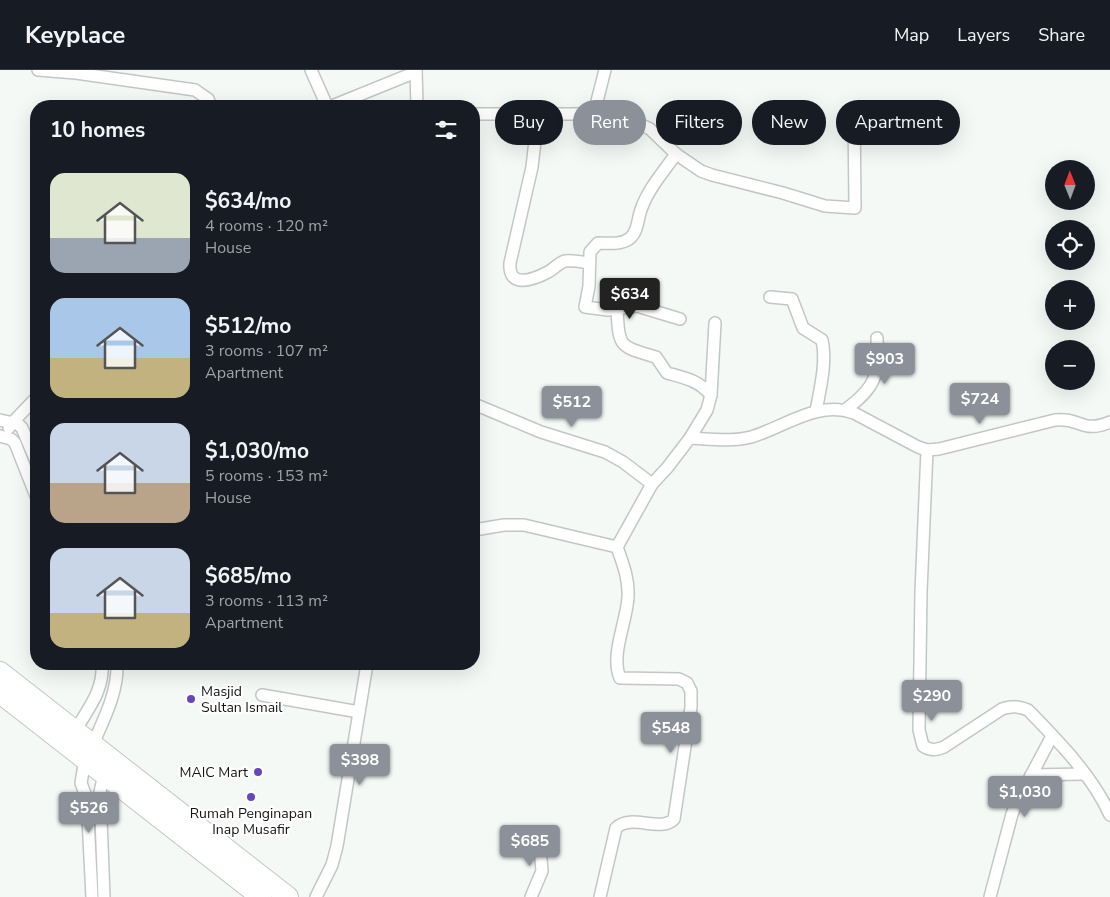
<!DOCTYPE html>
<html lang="en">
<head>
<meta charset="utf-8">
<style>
  :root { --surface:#171b24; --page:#242831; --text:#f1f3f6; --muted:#9ea1a6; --line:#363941; --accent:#8c9099 }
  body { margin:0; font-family:"Nunito Sans",sans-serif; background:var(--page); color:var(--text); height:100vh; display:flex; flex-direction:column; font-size:19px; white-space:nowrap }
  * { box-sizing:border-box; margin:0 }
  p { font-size:16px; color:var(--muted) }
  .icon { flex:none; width:28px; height:28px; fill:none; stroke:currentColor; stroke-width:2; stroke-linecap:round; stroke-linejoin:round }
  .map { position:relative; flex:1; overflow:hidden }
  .sheet { position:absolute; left:30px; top:30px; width:450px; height:570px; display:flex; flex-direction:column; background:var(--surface); border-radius:20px; box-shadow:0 5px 20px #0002 }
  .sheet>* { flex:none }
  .top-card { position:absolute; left:495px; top:30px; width:475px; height:45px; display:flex; gap:10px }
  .needle { width:32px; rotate:359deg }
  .buttons { position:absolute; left:1045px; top:90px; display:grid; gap:10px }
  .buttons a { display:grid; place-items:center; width:50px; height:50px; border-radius:50%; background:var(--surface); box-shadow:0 5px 20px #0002; font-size:25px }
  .price { position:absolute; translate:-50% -42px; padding:0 11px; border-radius:5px; background:var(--accent); color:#fff; font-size:16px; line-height:32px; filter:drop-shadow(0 1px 2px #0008) }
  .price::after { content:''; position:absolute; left:50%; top:30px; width:15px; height:11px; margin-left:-8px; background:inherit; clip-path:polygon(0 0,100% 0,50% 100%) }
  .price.active { background:#222; color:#fff }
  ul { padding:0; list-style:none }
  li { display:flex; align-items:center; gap:15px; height:125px; padding:0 20px }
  li span { display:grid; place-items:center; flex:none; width:140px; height:100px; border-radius:15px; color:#555 }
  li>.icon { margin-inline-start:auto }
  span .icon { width:60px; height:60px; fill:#fffc; stroke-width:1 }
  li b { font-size:21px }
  h2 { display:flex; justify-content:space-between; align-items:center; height:60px; padding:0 20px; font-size:21px }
  .tag { padding:0 18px; border-radius:22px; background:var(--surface); box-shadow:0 5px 20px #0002; font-size:18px; line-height:45px }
  .tag.active { background:var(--accent); color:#fff }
  header { display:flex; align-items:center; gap:30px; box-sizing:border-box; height:70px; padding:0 25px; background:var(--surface); border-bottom:1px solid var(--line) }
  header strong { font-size:24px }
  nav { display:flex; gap:28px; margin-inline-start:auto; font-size:18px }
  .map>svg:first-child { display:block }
</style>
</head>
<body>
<header>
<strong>Keyplace</strong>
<nav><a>Map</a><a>Layers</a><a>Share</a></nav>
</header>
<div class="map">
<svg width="1110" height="827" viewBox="0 0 1110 827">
  <rect width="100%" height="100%" fill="#f4f9f6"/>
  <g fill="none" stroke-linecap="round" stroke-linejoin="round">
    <defs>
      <g id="street">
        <polyline points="38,0 76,3 195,20 208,29 211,36"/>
        <polyline points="311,0 327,36"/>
        <polyline points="416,0 417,36"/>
        <polyline points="332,36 416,2"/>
        <polyline points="594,43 605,0"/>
        <polyline points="474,44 610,44 629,49 650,59 676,84 701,101 712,105 783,123 825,136 855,138 854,40"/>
        <path d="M 538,44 L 532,97 L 510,193 C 508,219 533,210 548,202 C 554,199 558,193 565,191 C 573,190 582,192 589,193"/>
        <path d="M 676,84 C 664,101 649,118 642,137 C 637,148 639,161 629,169 C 620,175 609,173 598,173 L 590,182 L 589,216 L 585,237 L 608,240 L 637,236 L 680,249"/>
        <path d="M 770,227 L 792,229 L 803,258 L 822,270 C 827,292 820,319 816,341"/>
        <path d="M 617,239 C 619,278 619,276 656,287 L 667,303 C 685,308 698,310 711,325"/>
        <polyline points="474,334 541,362 605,382 623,392 652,414"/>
        <path d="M 845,340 C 876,317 879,306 877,268"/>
        <polyline points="0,350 18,354 22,358 36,391"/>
        <polyline points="9,358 12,353 36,328"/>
        <polyline points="0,366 11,369 15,373 36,426"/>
        <path d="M 690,368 C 710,369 732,372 751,367 C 785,357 817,330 854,343 L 918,377 L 927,380 L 939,379 L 1055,350 C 1081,347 1082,364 1110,352"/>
        <path d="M 927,380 L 921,522 L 919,660 L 923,676 C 931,681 936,680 944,677 L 1002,639 C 1013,636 1018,636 1028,640 C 1058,671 1092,705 1110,745"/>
        <polyline points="474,460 504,455 524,455 617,477 652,414 667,398 690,368 707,340 711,325 715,253"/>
        <polyline points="262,625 359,642"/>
        <path d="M 75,661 C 88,639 104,620 102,594"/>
        <path d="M 93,674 C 104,649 118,622 117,594"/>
        <polyline points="85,689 81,713 87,729 92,827"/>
        <polyline points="104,704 100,722 104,827"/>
        <polyline points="1031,705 1084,704"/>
        <path d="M 510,775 C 521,771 532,767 540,777 L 542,801 L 531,827"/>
        <polyline points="316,827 332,795 337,776 367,594"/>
        <path d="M 600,827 L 616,758 C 631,743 661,763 674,749 L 691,637 L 691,621 L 687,613 L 679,609 L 620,608 C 610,585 627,551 628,527 C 629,509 623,494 617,477"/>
        <polyline points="990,827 1012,744 1017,732 1052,666"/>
      </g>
      <g id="highway">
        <polyline points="0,602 288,827"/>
        <polyline points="0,623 261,827"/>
      </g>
    </defs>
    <use href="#street" stroke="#c2c7c4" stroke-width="14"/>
    <use href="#highway" stroke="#c2c7c4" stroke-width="22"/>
    <use href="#street" stroke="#fff" stroke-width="11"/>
    <use href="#highway" stroke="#fff" stroke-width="20"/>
  </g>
  <g fill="#6645be" stroke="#fff" stroke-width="2">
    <circle cx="191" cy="629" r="5"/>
    <circle cx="258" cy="702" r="5"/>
    <circle cx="251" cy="727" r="5"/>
  </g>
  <g text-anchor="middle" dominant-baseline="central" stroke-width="4.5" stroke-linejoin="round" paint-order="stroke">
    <g font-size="14" fill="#121312" stroke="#fff" text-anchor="start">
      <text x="201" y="621">Masjid<tspan x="201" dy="16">Sultan Ismail</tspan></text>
      <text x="248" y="702" text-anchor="end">MAIC Mart</text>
      <text x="251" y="743" text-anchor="middle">Rumah Penginapan<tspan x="251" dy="16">Inap Musafir</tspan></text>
    </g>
  </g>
</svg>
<div class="buttons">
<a><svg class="needle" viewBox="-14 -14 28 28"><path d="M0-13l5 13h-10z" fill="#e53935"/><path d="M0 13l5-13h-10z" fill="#9ea1a6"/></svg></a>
<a><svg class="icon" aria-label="locate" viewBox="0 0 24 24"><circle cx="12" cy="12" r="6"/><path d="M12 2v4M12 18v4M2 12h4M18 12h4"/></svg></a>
<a>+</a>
<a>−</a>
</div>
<b class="price active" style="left:630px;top:250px">$634</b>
<b class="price" style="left:885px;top:315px">$903</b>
<b class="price" style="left:980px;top:355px">$724</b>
<b class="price" style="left:572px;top:358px">$512</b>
<b class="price" style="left:932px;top:652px">$290</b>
<b class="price" style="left:671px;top:684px">$548</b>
<b class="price" style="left:360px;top:716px">$398</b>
<b class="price" style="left:1025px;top:748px">$1,030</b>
<b class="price" style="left:89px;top:764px">$526</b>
<b class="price" style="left:530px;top:797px">$685</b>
<div class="top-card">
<a class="tag">Buy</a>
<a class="tag active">Rent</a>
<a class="tag">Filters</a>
<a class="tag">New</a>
<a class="tag">Apartment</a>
</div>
<section class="sheet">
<h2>10 homes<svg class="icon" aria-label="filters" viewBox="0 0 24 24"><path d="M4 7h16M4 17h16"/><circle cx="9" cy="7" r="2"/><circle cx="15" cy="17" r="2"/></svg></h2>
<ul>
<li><span style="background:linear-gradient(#dfe7d0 65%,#9aa5b1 0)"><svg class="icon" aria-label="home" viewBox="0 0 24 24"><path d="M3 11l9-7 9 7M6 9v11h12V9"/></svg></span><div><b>$634/mo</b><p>4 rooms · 120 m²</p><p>House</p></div></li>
<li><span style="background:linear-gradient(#a9c7e8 60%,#c2b280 0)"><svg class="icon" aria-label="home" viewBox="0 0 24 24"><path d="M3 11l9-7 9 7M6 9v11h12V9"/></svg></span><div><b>$512/mo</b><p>3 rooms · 107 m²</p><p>Apartment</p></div></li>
<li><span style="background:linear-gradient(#c9d6e8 60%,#b9a48a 0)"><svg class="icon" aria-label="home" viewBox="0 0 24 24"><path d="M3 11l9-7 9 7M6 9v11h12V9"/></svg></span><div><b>$1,030/mo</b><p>5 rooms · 153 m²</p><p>House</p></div></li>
<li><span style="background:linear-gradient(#c9d6e8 65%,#c2b280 0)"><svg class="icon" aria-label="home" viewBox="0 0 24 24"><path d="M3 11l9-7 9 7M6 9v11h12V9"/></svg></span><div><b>$685/mo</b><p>3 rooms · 113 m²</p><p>Apartment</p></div></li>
</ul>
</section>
</div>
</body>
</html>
